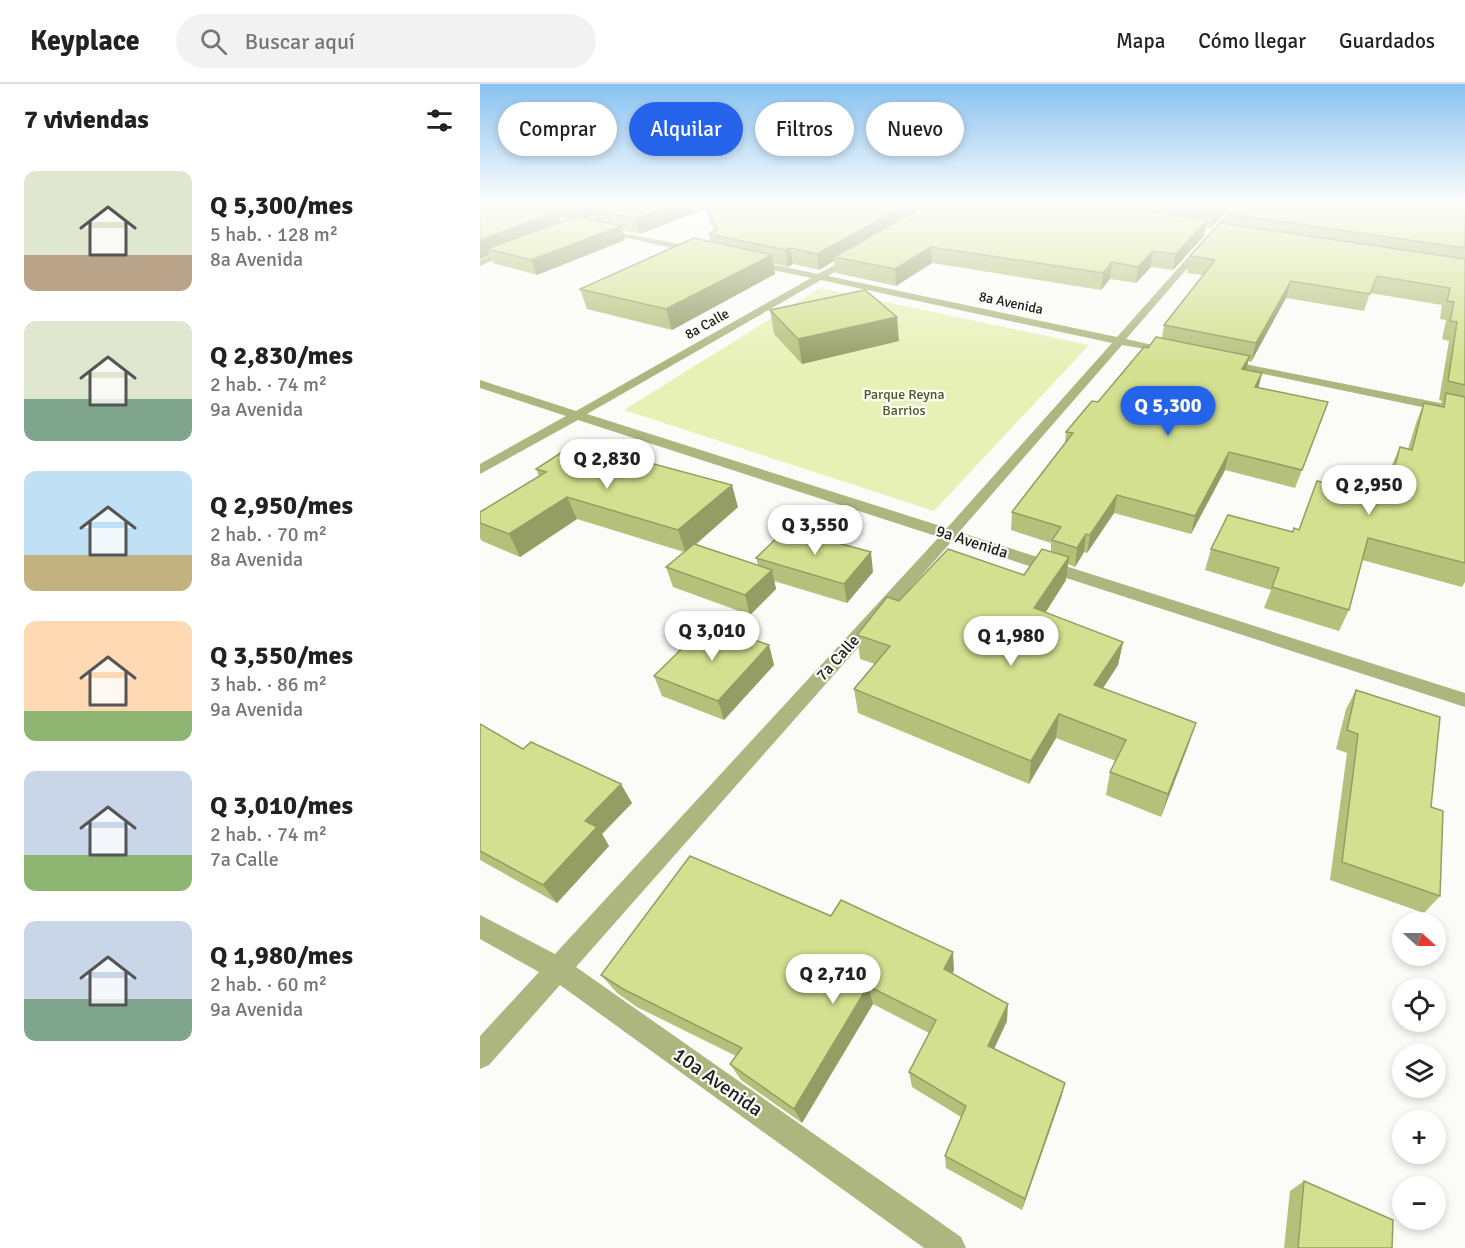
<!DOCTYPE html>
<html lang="es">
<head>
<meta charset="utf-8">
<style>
  :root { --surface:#fff; --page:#f2f2f2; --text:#222; --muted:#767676; --line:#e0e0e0; --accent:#2563eb }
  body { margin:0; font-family:Signika,sans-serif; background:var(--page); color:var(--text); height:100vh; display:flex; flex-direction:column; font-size:22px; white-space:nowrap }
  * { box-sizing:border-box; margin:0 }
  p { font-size:20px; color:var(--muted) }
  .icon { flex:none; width:33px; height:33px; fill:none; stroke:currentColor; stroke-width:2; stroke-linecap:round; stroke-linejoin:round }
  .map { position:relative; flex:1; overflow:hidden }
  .drawer { display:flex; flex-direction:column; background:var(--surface); width:480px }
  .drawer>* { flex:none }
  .top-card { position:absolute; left:18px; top:18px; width:570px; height:54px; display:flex; gap:12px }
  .needle { width:39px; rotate:111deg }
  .controls { position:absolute; left:912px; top:828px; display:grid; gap:12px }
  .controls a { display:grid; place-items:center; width:54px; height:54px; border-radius:50%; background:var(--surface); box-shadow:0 3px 9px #0003; font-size:30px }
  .price { position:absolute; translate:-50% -51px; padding:0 14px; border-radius:21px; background:#fff; color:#222; font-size:20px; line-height:39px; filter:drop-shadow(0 2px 3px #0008) }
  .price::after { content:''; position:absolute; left:50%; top:36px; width:18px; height:14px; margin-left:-9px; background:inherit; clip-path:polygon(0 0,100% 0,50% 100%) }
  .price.current { background:var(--accent); color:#fff }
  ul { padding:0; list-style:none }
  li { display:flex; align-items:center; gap:18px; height:150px; padding:0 24px }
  li span { display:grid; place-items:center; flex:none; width:168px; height:120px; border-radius:12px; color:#555 }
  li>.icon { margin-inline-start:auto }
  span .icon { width:72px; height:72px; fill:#fffc; stroke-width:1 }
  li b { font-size:26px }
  h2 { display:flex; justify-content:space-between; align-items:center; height:72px; padding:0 24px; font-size:26px }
  .tag { padding:0 21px; border-radius:27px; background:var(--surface); box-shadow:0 3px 9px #0003; font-size:21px; line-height:54px }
  .tag.current { background:var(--accent); color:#fff }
  header { display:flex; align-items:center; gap:36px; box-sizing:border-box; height:84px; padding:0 30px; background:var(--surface); border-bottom:2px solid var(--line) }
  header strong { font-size:28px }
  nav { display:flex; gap:33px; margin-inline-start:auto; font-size:21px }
  .search { width:420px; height:54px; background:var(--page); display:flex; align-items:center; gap:15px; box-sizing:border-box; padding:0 21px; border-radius:33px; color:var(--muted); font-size:22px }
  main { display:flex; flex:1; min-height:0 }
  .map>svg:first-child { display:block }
</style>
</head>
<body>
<header>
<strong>Keyplace</strong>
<div class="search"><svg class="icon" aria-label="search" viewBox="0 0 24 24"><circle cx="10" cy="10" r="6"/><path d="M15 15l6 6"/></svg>Buscar aquí</div>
<nav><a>Mapa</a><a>Cómo llegar</a><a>Guardados</a></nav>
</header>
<main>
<section class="drawer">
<h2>7 viviendas<svg class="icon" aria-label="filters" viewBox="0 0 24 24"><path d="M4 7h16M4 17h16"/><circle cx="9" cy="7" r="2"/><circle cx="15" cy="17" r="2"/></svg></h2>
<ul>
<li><span style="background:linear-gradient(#dfe7d0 70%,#b9a48a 0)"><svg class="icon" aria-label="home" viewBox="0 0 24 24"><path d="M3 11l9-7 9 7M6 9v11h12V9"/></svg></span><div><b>Q 5,300/mes</b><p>5 hab. · 128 m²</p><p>8a Avenida</p></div></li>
<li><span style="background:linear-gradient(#dfe7d0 65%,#7fa58c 0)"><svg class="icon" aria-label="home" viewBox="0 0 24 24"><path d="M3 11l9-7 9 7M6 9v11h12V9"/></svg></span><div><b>Q 2,830/mes</b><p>2 hab. · 74 m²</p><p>9a Avenida</p></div></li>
<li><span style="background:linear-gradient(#bfe0f5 70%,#c2b280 0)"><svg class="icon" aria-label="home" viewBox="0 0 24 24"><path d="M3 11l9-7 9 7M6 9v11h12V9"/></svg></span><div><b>Q 2,950/mes</b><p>2 hab. · 70 m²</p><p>8a Avenida</p></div></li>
<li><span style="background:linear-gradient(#ffd9b3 75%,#8fb573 0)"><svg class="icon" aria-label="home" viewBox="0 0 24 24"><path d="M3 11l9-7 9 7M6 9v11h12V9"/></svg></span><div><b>Q 3,550/mes</b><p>3 hab. · 86 m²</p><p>9a Avenida</p></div></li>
<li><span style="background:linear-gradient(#c9d6e8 70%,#8fb573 0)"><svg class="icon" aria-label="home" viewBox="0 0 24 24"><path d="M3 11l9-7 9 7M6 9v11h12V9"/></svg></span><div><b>Q 3,010/mes</b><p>2 hab. · 74 m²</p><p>7a Calle</p></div></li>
<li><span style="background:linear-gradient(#c9d6e8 65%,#7fa58c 0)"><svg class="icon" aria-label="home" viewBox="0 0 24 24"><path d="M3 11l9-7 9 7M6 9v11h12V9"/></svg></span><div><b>Q 1,980/mes</b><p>2 hab. · 60 m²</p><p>9a Avenida</p></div></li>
</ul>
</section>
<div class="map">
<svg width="985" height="1164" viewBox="0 0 985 1164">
  <rect width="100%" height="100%" fill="#fbfcf7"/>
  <polygon fill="#e7f1b6" points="340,204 609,261 454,427 144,326"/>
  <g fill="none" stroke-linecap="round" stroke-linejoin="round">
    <g fill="#adb67f" fill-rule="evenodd">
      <path d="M 756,119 L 764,119 L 646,255 L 695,266 L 695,270 L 642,261 L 479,448 L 985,609 L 985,623 L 472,457 L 96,883 L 481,1153 L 486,1164 L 444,1164 L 80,901 L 9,981 L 0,985 L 0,952 L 59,888 L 0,855 L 0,831 L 75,870 L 459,453 L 98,336 L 0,390 L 0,380 L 86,332 L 0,304 L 0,296 L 96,327 L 331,194 L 269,181 L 269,177 L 272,176 L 338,190 L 377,169 L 380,170 L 380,174 L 348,192 L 637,253 ZM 341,196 L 632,259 L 467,444 L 107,330 Z"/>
      <polygon points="117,144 219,164 223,167 219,170 120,148 117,148"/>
      <polygon points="29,164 36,166 0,182 0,176"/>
      <polygon points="745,276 985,324 985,332 741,281 741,277"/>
    </g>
  </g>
  <g fill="#b5c17b" fill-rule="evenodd">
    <path d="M 0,119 L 753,119 L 731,144 L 725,143 L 724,152 L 693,186 L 671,183 L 656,199 L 630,195 L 621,206 L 452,179 L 416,202 L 356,189 L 354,177 L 339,186 L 313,180 L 308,183 L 293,179 L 295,190 L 192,246 L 107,225 L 100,205 L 230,157 L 229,150 L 234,148 L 225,125 L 160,150 L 142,146 L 145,156 L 57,191 L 13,179 L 10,171 L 0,175 ZM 114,131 L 115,136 L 106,134 ZM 79,133 L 89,135 L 81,138 Z"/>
    <polygon points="985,119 985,498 982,503 882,476 869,526 859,547 784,524 791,506 725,486 731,465 813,448 903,414 911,383 920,363 928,365 936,339 944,319 959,323 962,317 959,316 969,257 962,255 966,236 960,235 962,221 890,209 884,227 806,214 771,278 768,277 766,286 782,289 778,303 842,335 815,404 745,386 711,450 634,429 607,469 604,468 595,483 588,480 586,496 565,529 643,558 638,581 623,604 708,662 681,733 626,711 630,688 636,677 576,654 549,700 378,629 374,605 395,580 380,575 377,551 419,517 544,491 571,467 571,459 531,446 532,428 585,359 586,348 618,318 668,264 682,254 684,241 723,191 707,189 710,172 746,140 748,130"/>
    <polygon points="290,226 419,257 322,280 294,250"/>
    <polygon points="56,385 258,423 216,460 278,481 276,474 393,488 367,519 294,497 296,505 270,531 193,503 186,483 204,468 97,435 40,473 2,457 0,454 0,428 59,392"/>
    <polygon points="289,561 294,581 244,636 182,612 174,592"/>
    <polygon points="876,606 951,723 960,812 944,829 850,796 867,669 856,665 866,625"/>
    <polygon points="0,640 43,665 152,719 122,750 129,762 77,819 0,776"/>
    <polygon points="474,886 472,890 527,937 514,964 585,999 581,1014 542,1126 466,1084 465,1072 481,1033 432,1003 429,988 449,949 393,920 322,1039 261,996 250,980 256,972 157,923 137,909 121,891"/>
    <polygon points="824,1097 912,1164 804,1164 810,1107"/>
  </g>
  <g fill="#949d64">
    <polygon points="103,119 147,119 112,125 114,131 100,137 95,122"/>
    <polygon points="198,119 223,119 225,125 160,150 156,135"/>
    <polygon points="431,119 458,119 354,173 354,177 339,186 337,170"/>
    <polygon points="743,119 753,119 731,144 734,128"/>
    <polygon points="77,128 83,143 7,165 10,171 0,175 0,156"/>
    <polygon points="727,136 724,152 693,186 696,170"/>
    <polygon points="141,142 145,156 57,191 51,176"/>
    <polygon points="451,163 452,179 416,202 415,185"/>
    <polygon points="310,164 313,180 308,183 306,166"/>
    <polygon points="673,167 671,183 656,199 658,183"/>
    <polygon points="292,171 295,190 192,246 186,225"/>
    <polygon points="632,178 630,195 621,206 623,189"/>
    <polygon points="811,197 806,214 771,278 776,259"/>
    <polygon points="417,233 419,257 322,280 318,255"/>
    <polygon points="770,272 765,288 762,285"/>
    <polygon points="782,289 778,306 775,303"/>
    <polygon points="749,368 745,386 711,450 715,432"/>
    <polygon points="252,401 258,423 206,469 198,446"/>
    <polygon points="637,411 634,429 607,469 610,451"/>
    <polygon points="87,413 97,435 40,473 29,450"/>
    <polygon points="606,450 604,468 595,483 597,464"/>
    <polygon points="391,468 393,488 367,519 364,500"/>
    <polygon points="589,473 586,496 553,548 554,524"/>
    <polygon points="292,486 296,505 270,531 265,511"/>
    <polygon points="643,558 638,581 610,624 614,601"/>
    <polygon points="289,561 294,581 244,636 238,617"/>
    <polygon points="579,630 576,654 549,700 551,677"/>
    <polygon points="716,639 708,662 681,733 688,710"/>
    <polygon points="141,700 152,719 122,750 129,762 77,819 63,801 105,737"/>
    <polygon points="473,868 474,886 465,904 464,885"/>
    <polygon points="388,902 393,920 322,1039 314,1025"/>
    <polygon points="528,920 527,937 508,978 508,962"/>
    <polygon points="585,999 581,1014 542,1126 545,1115"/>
  </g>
  <g fill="#d3e08f" stroke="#949d64" stroke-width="1.5">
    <polygon points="0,119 28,119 77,128 0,156"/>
    <polygon points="77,119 103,119 95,122"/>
    <polygon points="129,119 198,119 156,135 112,125"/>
    <polygon points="225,119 431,119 337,170 310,164 306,166 229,150 237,146"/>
    <polygon points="450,119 608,119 727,136 696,170 673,167 658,183 632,178 623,189 451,163 415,185 354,173"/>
    <polygon points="667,119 743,119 734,128"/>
    <polygon points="758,119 985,119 985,164 748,130"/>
    <polygon points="97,132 141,142 51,176 7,165"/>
    <polygon points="740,139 985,175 985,301 968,297 977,238 970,237 974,218 967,217 970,204 897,192 890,210 811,197 776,259 684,241 735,176 710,172"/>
    <polygon points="214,154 292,171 186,225 100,205"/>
    <polygon points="385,206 417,233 318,255 290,226"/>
    <polygon points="676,253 770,272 762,285 782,289 775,303 848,318 822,386 749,368 715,432 637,411 610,451 606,450 597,464 572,456 581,443 532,428 593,349 586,348 612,317 618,318 664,263 668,264"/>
    <polygon points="966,309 985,313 985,479 888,454 869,526 792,503 799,484 731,465 748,431 813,448 814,444 819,446 837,397 906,415 920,363 932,366 944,319 964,323"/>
    <polygon points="96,359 252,401 198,446 87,413 29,450 0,439 0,428 66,388 56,385"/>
    <polygon points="306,445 391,468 364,500 276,474"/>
    <polygon points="214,460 292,486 265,511 186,483"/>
    <polygon points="468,465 544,491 562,465 589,473 554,524 643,558 614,601 716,639 688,710 630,688 646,656 579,630 551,677 374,605 410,562 377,551 407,513 419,517"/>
    <polygon points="227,540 289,561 238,617 174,592"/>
    <polygon points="876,606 960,633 951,723 963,727 960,812 862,778 878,650 867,646"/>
    <polygon points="0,640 43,665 51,658 141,700 105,737 117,743 63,801 0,767"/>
    <polygon points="210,772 351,832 361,816 473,868 464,885 528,920 508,962 585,999 545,1115 465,1072 486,1022 429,988 456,936 388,902 314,1025 250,980 262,964 143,905 121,891"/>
    <polygon points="824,1097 913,1136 912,1164 818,1164"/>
  </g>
  <linearGradient id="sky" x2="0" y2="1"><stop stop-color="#88c2f1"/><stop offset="0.42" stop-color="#fdfefb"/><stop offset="1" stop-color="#fdfefb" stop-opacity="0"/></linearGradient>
  <rect width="985" height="282" fill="url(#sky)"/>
  <g text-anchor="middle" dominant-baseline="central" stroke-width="4.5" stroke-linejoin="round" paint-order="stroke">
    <g font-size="14" fill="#20211f" stroke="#fbfcf7">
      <text transform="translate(531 219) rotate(12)">8a Avenida</text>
      <text transform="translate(227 240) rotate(-29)">8a Calle</text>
    </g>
    <g font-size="14" fill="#50571d" stroke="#fbfcf7">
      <text x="424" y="310">Parque Reyna<tspan x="424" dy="16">Barrios</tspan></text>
    </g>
    <g font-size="16" fill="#20211f" stroke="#fbfcf7">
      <text transform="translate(492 458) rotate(18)">9a Avenida</text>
      <text transform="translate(358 574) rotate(-48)">7a Calle</text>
    </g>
    <g font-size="20" fill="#20211f" stroke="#fbfcf7">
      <text transform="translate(238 998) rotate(35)">10a Avenida</text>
    </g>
  </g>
</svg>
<div class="controls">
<a><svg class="needle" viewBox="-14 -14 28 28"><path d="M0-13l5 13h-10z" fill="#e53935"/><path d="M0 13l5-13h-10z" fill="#767676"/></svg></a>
<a><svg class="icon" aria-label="locate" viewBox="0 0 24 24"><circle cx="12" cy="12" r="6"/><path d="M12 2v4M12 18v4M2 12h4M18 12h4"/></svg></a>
<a><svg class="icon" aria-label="layers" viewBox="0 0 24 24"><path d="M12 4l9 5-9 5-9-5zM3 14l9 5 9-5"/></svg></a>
<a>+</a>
<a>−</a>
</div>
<b class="price current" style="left:688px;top:353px">Q 5,300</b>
<b class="price" style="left:127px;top:406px">Q 2,830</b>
<b class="price" style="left:889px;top:432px">Q 2,950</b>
<b class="price" style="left:335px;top:472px">Q 3,550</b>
<b class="price" style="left:232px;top:578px">Q 3,010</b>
<b class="price" style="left:531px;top:583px">Q 1,980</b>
<b class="price" style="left:353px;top:921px">Q 2,710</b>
<div class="top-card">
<a class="tag">Comprar</a>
<a class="tag current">Alquilar</a>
<a class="tag">Filtros</a>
<a class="tag">Nuevo</a>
</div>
</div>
</main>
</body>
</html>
